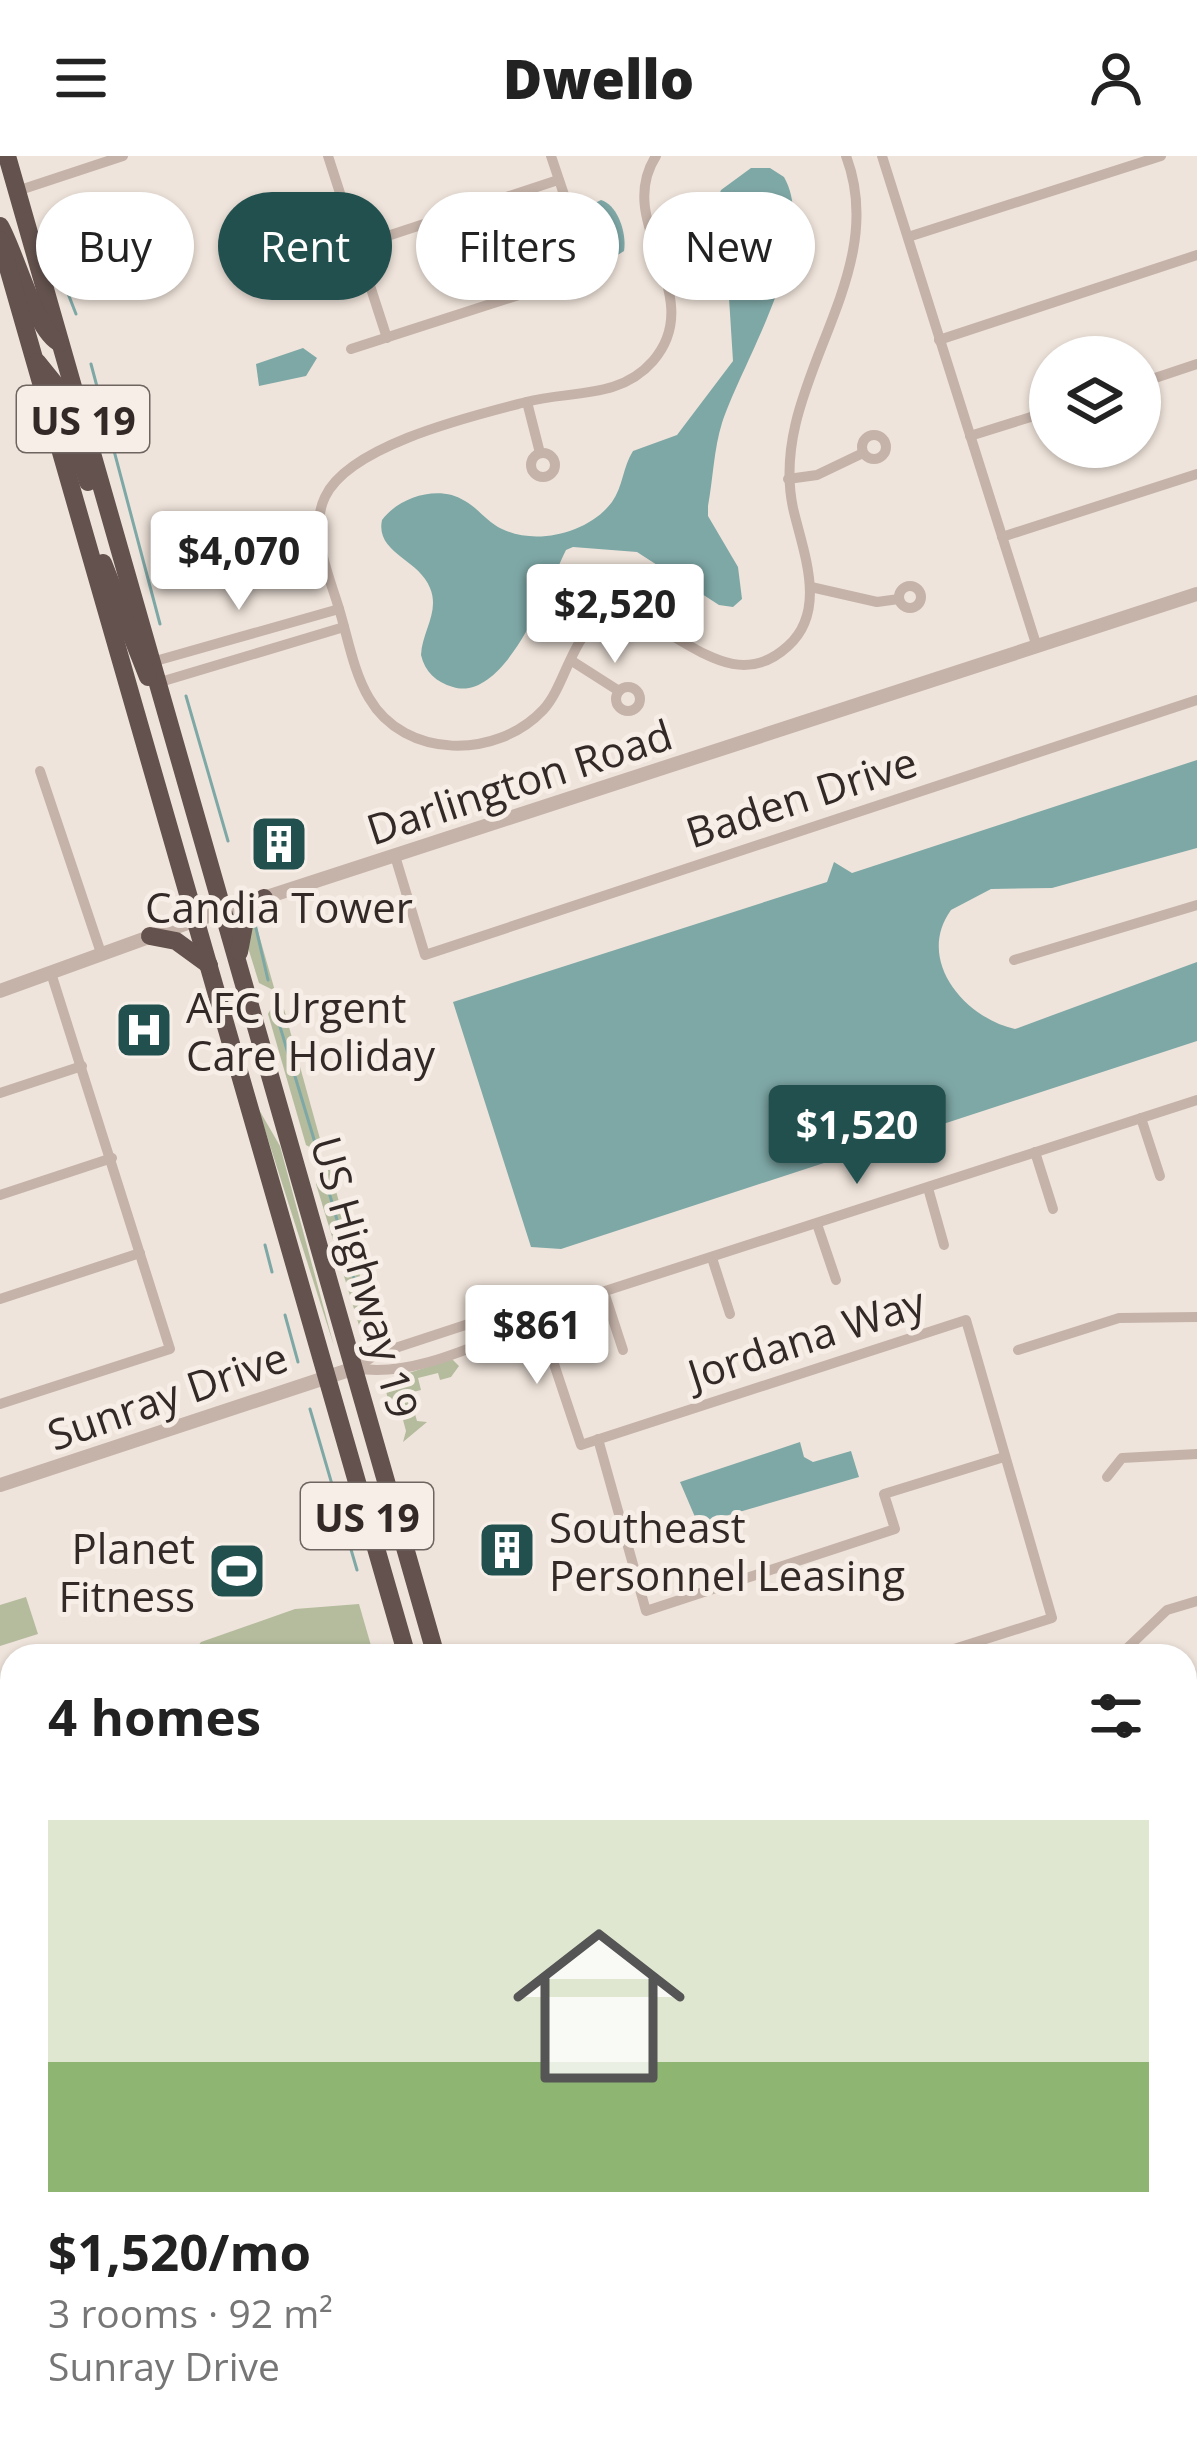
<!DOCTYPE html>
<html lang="en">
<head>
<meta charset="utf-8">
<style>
  :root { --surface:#fff; --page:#f6f6f6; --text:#222; --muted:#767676; --accent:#22504f }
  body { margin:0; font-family:"Open Sans",sans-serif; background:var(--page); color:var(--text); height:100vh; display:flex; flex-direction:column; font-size:45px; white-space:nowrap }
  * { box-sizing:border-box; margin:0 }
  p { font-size:39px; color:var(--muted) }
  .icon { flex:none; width:66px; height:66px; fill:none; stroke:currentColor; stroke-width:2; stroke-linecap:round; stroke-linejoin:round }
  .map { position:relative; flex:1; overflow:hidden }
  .sheet { position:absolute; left:0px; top:1488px; width:1197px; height:807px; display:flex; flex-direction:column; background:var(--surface); border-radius:36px 36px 0 0; box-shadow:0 3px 9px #0004 }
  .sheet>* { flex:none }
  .top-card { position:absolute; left:36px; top:36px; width:1125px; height:108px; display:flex; gap:24px }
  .tools { position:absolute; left:1029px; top:180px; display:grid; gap:24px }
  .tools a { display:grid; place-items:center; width:132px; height:132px; border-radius:50%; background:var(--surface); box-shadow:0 3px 9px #0004; font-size:60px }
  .price { position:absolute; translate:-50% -102px; padding:0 27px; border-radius:12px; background:#fff; color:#222; font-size:39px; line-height:78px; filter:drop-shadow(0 3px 6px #0008) }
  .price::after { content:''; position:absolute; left:50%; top:72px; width:36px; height:27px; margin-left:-18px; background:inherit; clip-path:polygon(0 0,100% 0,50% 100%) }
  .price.current { background:var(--accent); color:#fff }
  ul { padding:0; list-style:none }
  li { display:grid; align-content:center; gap:24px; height:636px; padding:0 48px }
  li span { display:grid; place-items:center; height:372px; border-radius:0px; color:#555 }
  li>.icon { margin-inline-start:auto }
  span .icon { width:216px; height:216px; fill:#fffc; stroke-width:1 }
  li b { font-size:51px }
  h2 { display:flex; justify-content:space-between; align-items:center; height:144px; padding:0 48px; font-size:51px }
  .tag { padding:0 42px; border-radius:54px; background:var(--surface); box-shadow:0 3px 9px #0004; font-size:42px; line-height:108px }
  .tag.current { background:var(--accent); color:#fff }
  header { display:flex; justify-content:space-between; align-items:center; height:156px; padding:0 48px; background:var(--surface); font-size:54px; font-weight:800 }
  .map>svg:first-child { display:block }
</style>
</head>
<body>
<header><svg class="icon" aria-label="menu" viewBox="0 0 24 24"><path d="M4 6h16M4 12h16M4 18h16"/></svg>Dwello<svg class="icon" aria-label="person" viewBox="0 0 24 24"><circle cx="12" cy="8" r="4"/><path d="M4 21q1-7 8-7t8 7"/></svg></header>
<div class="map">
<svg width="1197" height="2293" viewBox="0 0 1197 2293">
  <rect width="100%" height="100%" fill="#efe4db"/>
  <g fill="#b4bc9d">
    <polygon points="255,765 275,835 259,827 245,782"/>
    <polygon points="275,846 284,853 322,990 317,995 306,989 268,858"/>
    <polygon points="258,952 280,990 334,1190"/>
    <polygon points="322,1014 330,1014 377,1180 365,1189 316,1028"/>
    <polygon points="452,1203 459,1210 451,1221 440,1224 438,1217 418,1222 421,1234 409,1237 417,1265 427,1266 403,1286 406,1275 399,1249 388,1244 384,1225"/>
    <polygon points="26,1441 38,1478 0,1490 0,1449"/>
    <polygon points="359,1448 374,1500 190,1500 201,1486 295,1453"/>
    <polygon points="1197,1605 1197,1692 1185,1696 1185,1607"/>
    <polygon points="12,1630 12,2076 0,2079 0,1634"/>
  </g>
  <g fill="#7ea8a6">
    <path d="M 751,12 L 770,12 L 784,21 C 820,84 742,206 722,267 C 714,292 713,323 708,350 L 708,360 L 738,411 L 742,443 L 733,451 L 719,449 L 637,396 L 573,391 L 566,394 C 548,431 505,547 453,531 C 436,526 425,516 421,499 C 422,475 440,456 430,432 C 419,403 375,397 382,364 C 399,341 439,328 465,345 C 479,353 487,366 502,373 C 536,390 589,377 612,346 C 623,331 623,310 633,295 L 677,279 L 733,205 L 728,126 L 710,63 L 721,34 Z"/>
    <path d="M 601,44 C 618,49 627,78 624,95 L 613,102 L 601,100 L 585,52 Z"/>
    <polygon points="303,192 317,202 306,220 259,230 256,208"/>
    <path d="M 1197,604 L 1197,692 L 1052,732 L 991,733 L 951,754 C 915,804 965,862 1015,873 L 1197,806 L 1197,885 L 561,1093 L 531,1091 L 453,846 L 827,726 L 834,706 L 852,717 Z"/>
    <polygon points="800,1286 804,1301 813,1306 851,1295 859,1321 698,1368 680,1326"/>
    <polygon points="12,2076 12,2283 63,2283 46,2293 0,2293 0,2079"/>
  </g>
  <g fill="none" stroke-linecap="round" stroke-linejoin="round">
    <g stroke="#7ea8a6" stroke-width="3">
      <polyline points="67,135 76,158"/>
      <polyline points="91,208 160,468"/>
      <polyline points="186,540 228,685"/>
      <polyline points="255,768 268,824"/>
      <polyline points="275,854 316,990"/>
      <polyline points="324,1019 371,1181"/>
      <polyline points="265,1089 272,1116"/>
      <polyline points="285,1159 298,1206"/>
      <polyline points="310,1253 357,1414"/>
    </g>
    <g stroke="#c5b3a9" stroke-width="10">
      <polyline points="328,0 387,182"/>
      <path d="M 656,0 C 612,68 710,139 653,205 C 619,244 570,234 526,246 C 472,260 349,289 325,341 C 308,376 330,421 340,456 C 348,483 354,517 369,542 C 405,604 497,603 543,554 C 567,529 573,468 610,461 C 668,451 724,549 788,490 C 828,454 803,396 793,352 C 767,229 893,123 846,0"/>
      <polyline points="882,0 1037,491"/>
      <polyline points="17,35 123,0"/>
      <polyline points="908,81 1161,0"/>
      <polyline points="357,90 558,24"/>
      <polyline points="939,184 1197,99"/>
      <polyline points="351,193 590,116 551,0"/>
      <polyline points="1140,227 1197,208"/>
      <polyline points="527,246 540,297"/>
      <circle cx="874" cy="291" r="12"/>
      <polyline points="970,280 1050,255"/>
      <circle cx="543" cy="309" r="12"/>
      <polyline points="788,323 817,319 863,297"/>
      <polyline points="1002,381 1197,318"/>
      <circle cx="910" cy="441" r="11"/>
      <polyline points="811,431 877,446 899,443"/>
      <polyline points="572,505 619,535"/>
      <polyline points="152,506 339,453"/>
      <polyline points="157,527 344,471"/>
      <circle cx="628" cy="543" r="12"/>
      <polyline points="40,615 101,797"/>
      <polyline points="395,700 425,799 1197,544"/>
      <polyline points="1014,804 1197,749"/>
      <polyline points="0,937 82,910"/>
      <polyline points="1141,962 1160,1020"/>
      <polyline points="1035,996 1053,1053"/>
      <polyline points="928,1032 944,1089"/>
      <polyline points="0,1039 112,1002"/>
      <polyline points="817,1068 836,1124"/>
      <polyline points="712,1102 730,1158"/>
      <polyline points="604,1136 623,1194"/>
      <polyline points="0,1143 140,1097"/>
      <polyline points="537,1157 581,1289 966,1164 1052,1462 932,1500"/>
      <polyline points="1018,1194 1119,1162 1197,1161"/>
      <polyline points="355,1212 377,1198 505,1156 537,1157 1197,944"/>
      <path d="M 355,1212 C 409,1222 472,1191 522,1171 L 529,1159"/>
      <polyline points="0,1248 170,1193 51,817"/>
      <polyline points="598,1283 646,1455 895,1373 884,1338 1004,1301"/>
      <polyline points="1107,1321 1122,1302 1197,1298"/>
      <polyline points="1119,1500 1167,1454 1197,1445"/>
      <polyline points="1185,1717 1197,1713"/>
      <polyline points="1185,2163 1197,2159"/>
      <polyline points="1185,2270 1197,2266"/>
      <polyline points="236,2283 239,2293"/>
      <polyline points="977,2283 981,2293"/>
      <polyline points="1115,2293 1146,2283"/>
    </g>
    <g stroke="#c5b3a9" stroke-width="14">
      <polyline points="0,835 196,764 1197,438"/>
      <polyline points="0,1329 355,1212"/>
      <polyline points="1185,1598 1197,1595"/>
    </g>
    <g stroke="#63524e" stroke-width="18">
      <polyline points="7,0 436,1500"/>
      <path d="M 0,70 C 16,98 36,177 60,187"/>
      <polyline points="0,84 407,1500"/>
      <polyline points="37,206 58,232 88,326"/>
      <polyline points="103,407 148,521"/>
      <polyline points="150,780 176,785 209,809"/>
      <polyline points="239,796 245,764 264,742"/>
      <polyline points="630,2283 633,2293"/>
      <polyline points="660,2283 663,2293"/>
    </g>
  </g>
  <defs>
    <symbol id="building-square" viewBox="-11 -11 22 22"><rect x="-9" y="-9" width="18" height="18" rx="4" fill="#22504f" stroke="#f7eee7"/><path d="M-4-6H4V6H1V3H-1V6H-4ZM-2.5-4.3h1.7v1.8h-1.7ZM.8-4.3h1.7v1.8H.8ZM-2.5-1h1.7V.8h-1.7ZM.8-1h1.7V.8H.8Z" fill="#fff"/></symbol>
    <symbol id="hospital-square" viewBox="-11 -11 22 22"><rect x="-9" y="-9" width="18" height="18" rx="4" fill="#22504f" stroke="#f7eee7"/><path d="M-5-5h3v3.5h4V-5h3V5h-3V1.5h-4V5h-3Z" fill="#fff"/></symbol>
    <symbol id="stadium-square" viewBox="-11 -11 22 22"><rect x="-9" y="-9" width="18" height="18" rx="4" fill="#22504f" stroke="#f7eee7"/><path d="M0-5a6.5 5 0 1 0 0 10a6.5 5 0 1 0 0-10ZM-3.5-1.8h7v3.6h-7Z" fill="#fff"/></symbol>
  </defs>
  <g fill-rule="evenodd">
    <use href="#building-square" x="246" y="655" width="66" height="66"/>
    <use href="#hospital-square" x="111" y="841" width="66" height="66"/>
    <use href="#building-square" x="474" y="1361" width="66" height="66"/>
    <use href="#stadium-square" x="204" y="1382" width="66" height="66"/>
  </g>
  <g text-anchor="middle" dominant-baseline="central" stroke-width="10" stroke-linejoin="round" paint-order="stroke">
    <g fill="#f7eee7" stroke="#6e6561" stroke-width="3">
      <rect x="17" y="230" width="132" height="66" rx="9"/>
      <rect x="301" y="1327" width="132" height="66" rx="9"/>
    </g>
    <g font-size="39" font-weight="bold" fill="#332a28">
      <text x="83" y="263">US 19</text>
      <text x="367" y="1360">US 19</text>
    </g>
    <g font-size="42" fill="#332a28" stroke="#f7eee7">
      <text transform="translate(519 625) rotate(-18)">Darlington Road</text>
      <text transform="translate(801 640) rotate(-18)">Baden Drive</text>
      <text transform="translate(366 1121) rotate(74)">US Highway 19</text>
      <text transform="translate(806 1181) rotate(-18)">Jordana Way</text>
      <text transform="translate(167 1239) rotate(-19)">Sunray Drive</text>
    </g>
    <g font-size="42" fill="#332a28" stroke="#f7eee7" text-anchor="start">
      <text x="279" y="750" text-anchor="middle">Candia Tower</text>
      <text x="186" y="850">AFC Urgent<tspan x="186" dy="48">Care Holiday</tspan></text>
      <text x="549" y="1370">Southeast<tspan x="549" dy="48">Personnel Leasing</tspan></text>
      <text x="195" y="1391" text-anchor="end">Planet<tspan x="195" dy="48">Fitness</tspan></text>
    </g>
  </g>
</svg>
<div class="tools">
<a><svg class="icon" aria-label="layers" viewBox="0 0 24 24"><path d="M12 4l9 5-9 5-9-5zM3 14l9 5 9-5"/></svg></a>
</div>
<b class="price" style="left:239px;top:457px">$4,070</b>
<b class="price" style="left:615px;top:510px">$2,520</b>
<b class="price current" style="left:857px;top:1031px">$1,520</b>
<b class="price" style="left:537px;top:1231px">$861</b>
<div class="top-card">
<a class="tag">Buy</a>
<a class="tag current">Rent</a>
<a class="tag">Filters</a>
<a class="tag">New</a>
</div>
<section class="sheet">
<h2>4 homes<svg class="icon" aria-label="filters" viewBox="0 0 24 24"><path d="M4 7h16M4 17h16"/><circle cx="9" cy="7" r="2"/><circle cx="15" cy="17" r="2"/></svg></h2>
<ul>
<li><span style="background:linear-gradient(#dfe7d0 65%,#8fb573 0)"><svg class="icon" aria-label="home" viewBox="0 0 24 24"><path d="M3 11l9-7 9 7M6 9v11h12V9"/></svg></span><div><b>$1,520/mo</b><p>3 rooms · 92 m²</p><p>Sunray Drive</p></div></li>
</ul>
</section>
</div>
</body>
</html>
